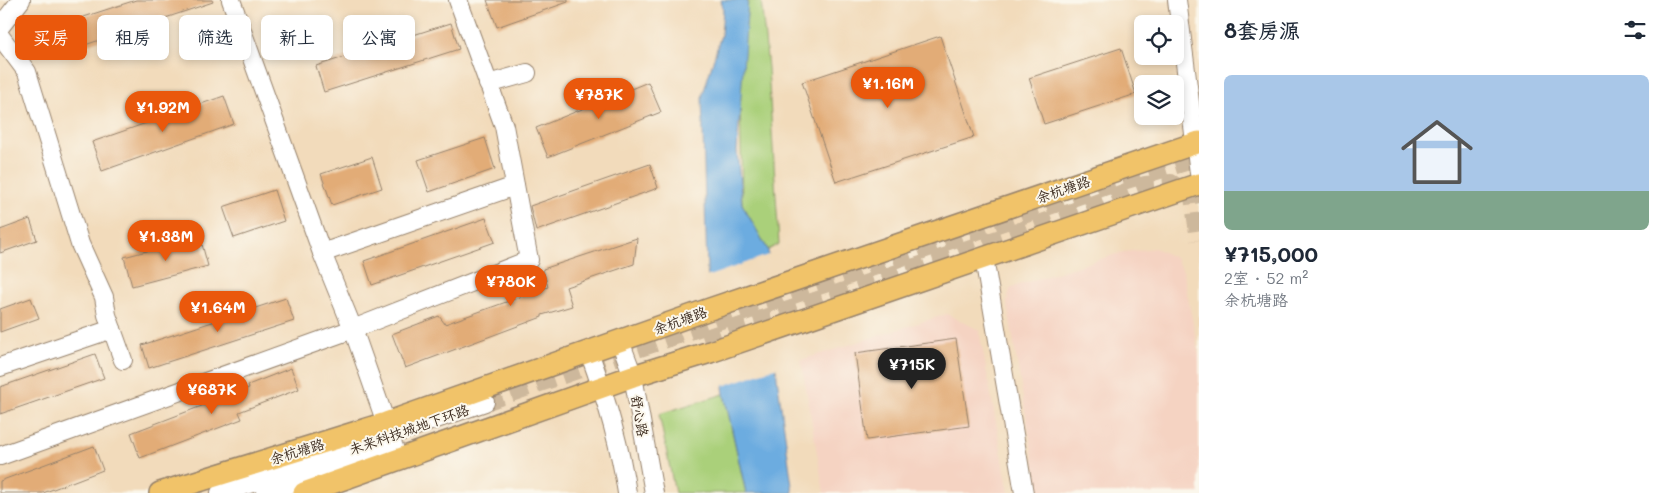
<!DOCTYPE html>
<html lang="zh">
<head>
<meta charset="utf-8">
<style>
  :root { --surface:#fff; --page:#f2f2f3; --text:#1f2937; --muted:#747a83; --accent:#ea580c }
  body { margin:0; font-family:Mali,"LXGW WenKai TC",sans-serif; background:var(--page); color:var(--text); height:100vh; display:flex; flex-direction:column; font-size:19px; white-space:nowrap }
  * { box-sizing:border-box; margin:0 }
  p { font-size:16px; color:var(--muted) }
  .icon { flex:none; width:28px; height:28px; fill:none; stroke:currentColor; stroke-width:2; stroke-linecap:round; stroke-linejoin:round }
  .map { position:relative; flex:1; overflow:hidden }
  .sheet { display:flex; flex-direction:column; background:var(--surface); width:475px }
  .sheet>* { flex:none }
  .guide { position:absolute; left:15px; top:15px; width:475px; height:45px; display:flex; gap:10px }
  .controls { position:absolute; left:1134px; top:15px; display:grid; gap:10px }
  .controls a { display:grid; place-items:center; width:50px; height:50px; border-radius:8px; background:var(--surface); box-shadow:0 2px 8px #0003; font-size:25px }
  .price { position:absolute; translate:-50% -42px; padding:0 11px; border-radius:18px; background:var(--accent); color:#fff; font-size:16px; line-height:32px; filter:drop-shadow(0 1px 2px #0008) }
  .price::after { content:''; position:absolute; left:50%; top:30px; width:15px; height:11px; margin-left:-8px; background:inherit; clip-path:polygon(0 0,100% 0,50% 100%) }
  .price.selected { background:#222; color:#fff }
  ul { padding:0; list-style:none }
  li { display:grid; align-content:center; gap:10px; height:265px; padding:0 25px }
  li span { display:grid; place-items:center; height:155px; border-radius:8px; color:#555 }
  li>.icon { margin-inline-start:auto }
  span .icon { width:90px; height:90px; fill:#fffc; stroke-width:1 }
  li b { font-size:21px }
  h2 { display:flex; justify-content:space-between; align-items:center; height:60px; padding:0 25px; font-size:21px }
  .chip { padding:0 18px; border-radius:8px; background:var(--surface); box-shadow:0 2px 8px #0003; font-size:18px; line-height:45px }
  .chip.selected { background:var(--accent); color:#fff }
  main { display:flex; flex:1; min-height:0 }
  .map>svg:first-child { display:block }
</style>
</head>
<body>
<main>
<div class="map">
<svg width="1199" height="493" viewBox="0 0 1199 493">
  <rect width="100%" height="100%" fill="#fbf7ec"/>
  <filter id="ink" filterUnits="userSpaceOnUse"><feTurbulence type="fractalNoise" baseFrequency=".02" numOctaves="2"/><feDisplacementMap in="SourceGraphic" scale="10" xChannelSelector="R" yChannelSelector="G"/><feConvolveMatrix kernelMatrix="1 2 1 2 8 2 1 2 1" color-interpolation-filters="sRGB"/></filter>
  <filter id="wash" filterUnits="userSpaceOnUse"><feTurbulence type="fractalNoise" baseFrequency=".0096" numOctaves="4" result="noise"/><feDisplacementMap in="SourceGraphic" scale="20" xChannelSelector="R" yChannelSelector="G"/><feGaussianBlur stdDeviation="1.12" result="paint"/><feColorMatrix in="noise" values="0 0 0 0 0 0 0 0 0 0 0 0 0 0 0 0 0 1.4 0 .05"/><feComposite in="paint" operator="in"/></filter>
  <g filter="url(#wash)">
    <rect width="100%" height="100%" fill="#f2dbbb"/>
    <g fill="#f5d3c2">
      <polygon points="1155,248 1175,258 1183,271 1199,356 1199,493 1039,493 1007,302 1010,289 1021,284 1123,252"/>
      <polygon points="947,314 979,330 1009,493 824,493 801,360"/>
    </g>
    <g fill="#aad07a" stroke="#727d4c">
      <polygon points="748,0 761,0 768,68 779,244 768,250 742,204 740,92"/>
      <polygon points="724,394 746,493 675,493 659,414"/>
    </g>
    <polygon fill="#6cace0" stroke="#546b7f" points="721,0 748,0 737,151 742,204 768,250 777,377 793,493 746,493 724,394 707,270 702,97 721,35 723,10"/>
    <polygon fill="#f2dbbb" points="771,254 778,367 720,387 706,277"/>
    <g id="blocks">
      <g fill="#e2ac77">
        <polygon points="136,0 212,0 213,2 64,52 56,26"/>
        <polygon points="487,0 568,0 568,2 497,27"/>
        <polygon points="451,23 459,49 324,92 316,66"/>
        <polygon points="940,36 974,137 836,182 802,82"/>
        <polygon points="1121,48 1136,94 1044,124 1029,78"/>
        <polygon points="648,82 661,112 548,157 536,128"/>
        <polygon points="224,96 234,124 102,171 92,142"/>
        <polygon points="485,138 495,169 429,192 418,160"/>
        <polygon points="372,157 382,188 332,205 321,174"/>
        <polygon points="650,164 658,188 536,231 530,206"/>
        <polygon points="274,190 284,221 234,238 223,207"/>
        <polygon points="486,218 495,242 372,285 364,261"/>
        <polygon points="30,219 37,240 0,253 0,230"/>
        <polygon points="200,237 208,266 132,286 124,257"/>
        <polygon points="637,238 634,264 566,287 572,306 542,315 542,317 405,368 392,334 439,316 445,324 548,287 543,269"/>
        <polygon points="31,298 39,318 0,332 0,309"/>
        <polygon points="286,298 294,321 149,368 142,345"/>
        <polygon points="956,339 969,426 867,440 855,353"/>
        <polygon points="95,354 104,378 0,414 0,387"/>
        <polygon points="291,368 299,389 239,412 242,419 140,458 131,433 249,388 248,385"/>
        <polygon points="94,446 103,470 43,493 0,493 0,481"/>
      </g>
    </g>
  </g>
  <g filter="url(#ink)">
    <use href="#blocks" fill-opacity="0" stroke="#96826c" stroke-width="1"/>
    <g fill="none" stroke-linecap="round" stroke-linejoin="round">
      <g stroke="#cdb89c" stroke-width="18" stroke-dasharray="18 9" stroke-linecap="butt">
        <polyline points="1199,188 1193,197 1199,240"/>
        <polyline points="703,339 1015,233 1145,185 1171,183 1188,194"/>
        <polyline points="485,402 1104,187 1199,158"/>
      </g>
      <defs>
        <g id="minor">
          <polyline points="231,0 322,253 353,329 386,423"/>
          <polyline points="1177,0 1199,173"/>
          <polyline points="0,27 21,0"/>
          <polyline points="0,36 27,72 80,244 104,297 107,315 123,360"/>
          <polyline points="488,84 527,73"/>
          <polyline points="322,253 515,186"/>
          <polyline points="984,258 1024,493"/>
          <polyline points="620,341 633,376 654,493"/>
          <path d="M 589,352 C 606,398 620,445 627,493"/>
          <polyline points="0,367 112,329"/>
          <polyline points="0,456 353,329 529,260 504,126 458,0"/>
          <polyline points="220,493 259,481 485,402"/>
          <polyline points="265,493 394,447"/>
        </g>
        <g id="major">
          <polyline points="160,493 386,423 707,310 1199,142"/>
          <polyline points="304,493 633,376 710,352 1199,184"/>
        </g>
      </defs>
      <use href="#minor" stroke="#96826c" stroke-width="20"/>
      <use href="#major" stroke="#96826c" stroke-width="24"/>
      <use href="#minor" stroke="#fff" stroke-width="18"/>
      <use href="#major" stroke="#f1c369" stroke-width="21"/>
    </g>
  </g>
  <g text-anchor="middle" dominant-baseline="central" stroke-width="4" stroke-linejoin="round" paint-order="stroke">
    <g font-size="14" fill="#3b2a1e" stroke="#fbf7ec">
      <text transform="translate(1063 189) rotate(-19)">余杭塘路</text>
      <text transform="translate(680 320) rotate(-20)">余杭塘路</text>
      <text transform="translate(640 416) rotate(80)">舒心路</text>
      <text transform="translate(409 429) rotate(-19)">未来科技城地下环路</text>
      <text transform="translate(297 451) rotate(-17)">余杭塘路</text>
    </g>
  </g>
</svg>
<div class="controls">
<a><svg class="icon" aria-label="locate" viewBox="0 0 24 24"><circle cx="12" cy="12" r="6"/><path d="M12 2v4M12 18v4M2 12h4M18 12h4"/></svg></a>
<a><svg class="icon" aria-label="layers" viewBox="0 0 24 24"><path d="M12 4l9 5-9 5-9-5zM3 14l9 5 9-5"/></svg></a>
</div>
<b class="price" style="left:888px;top:109px">¥1.16M</b>
<b class="price" style="left:599px;top:120px">¥787K</b>
<b class="price" style="left:163px;top:133px">¥1.92M</b>
<b class="price" style="left:166px;top:262px">¥1.38M</b>
<b class="price" style="left:511px;top:307px">¥780K</b>
<b class="price" style="left:218px;top:333px">¥1.64M</b>
<b class="price selected" style="left:912px;top:390px">¥715K</b>
<b class="price" style="left:212px;top:415px">¥687K</b>
<div class="guide">
<a class="chip selected">买房</a>
<a class="chip">租房</a>
<a class="chip">筛选</a>
<a class="chip">新上</a>
<a class="chip">公寓</a>
</div>
</div>
<section class="sheet">
<h2>8套房源<svg class="icon" aria-label="filters" viewBox="0 0 24 24"><path d="M4 7h16M4 17h16"/><circle cx="9" cy="7" r="2"/><circle cx="15" cy="17" r="2"/></svg></h2>
<ul>
<li><span style="background:linear-gradient(#a9c7e8 75%,#7fa58c 0)"><svg class="icon" aria-label="home" viewBox="0 0 24 24"><path d="M3 11l9-7 9 7M6 9v11h12V9"/></svg></span><div><b>¥715,000</b><p>2室 · 52 m²</p><p>余杭塘路</p></div></li>
</ul>
</section>
</main>
</body>
</html>
